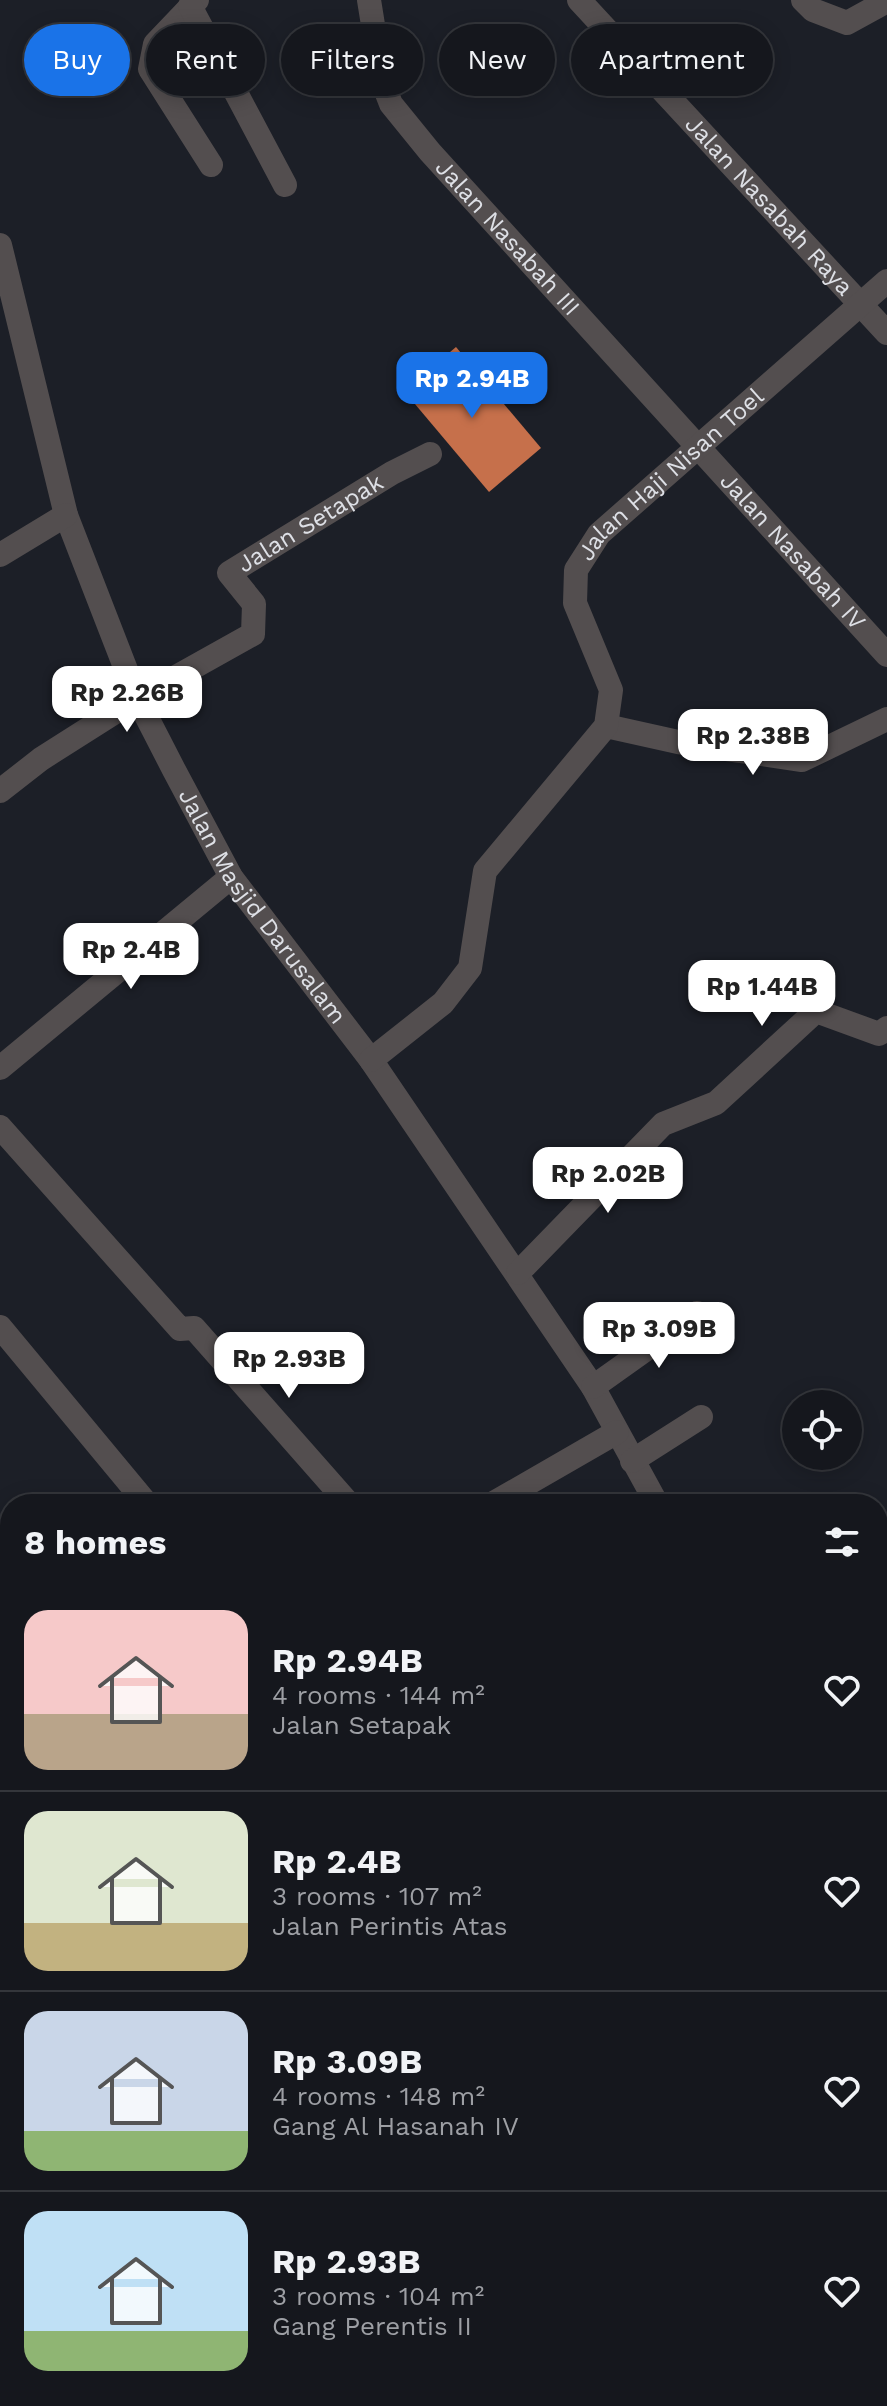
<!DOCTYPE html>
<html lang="en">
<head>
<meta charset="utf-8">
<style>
  :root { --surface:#15171d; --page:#22242a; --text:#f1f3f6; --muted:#9d9fa4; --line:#34363b; --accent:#1a73e8 }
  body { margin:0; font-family:"Work Sans",sans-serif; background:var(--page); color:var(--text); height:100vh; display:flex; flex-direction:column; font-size:30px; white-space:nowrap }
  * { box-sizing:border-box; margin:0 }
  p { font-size:26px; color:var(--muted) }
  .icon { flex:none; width:44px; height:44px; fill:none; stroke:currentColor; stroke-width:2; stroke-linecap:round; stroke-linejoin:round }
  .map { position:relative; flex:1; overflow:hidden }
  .panel { position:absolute; left:0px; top:1494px; width:888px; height:912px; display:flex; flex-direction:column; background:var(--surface); border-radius:32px 32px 0 0; box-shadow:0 4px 20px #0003,0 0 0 2px var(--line) }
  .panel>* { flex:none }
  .guide { position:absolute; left:24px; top:24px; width:840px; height:72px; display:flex; gap:16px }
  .tools { position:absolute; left:782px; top:1390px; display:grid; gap:16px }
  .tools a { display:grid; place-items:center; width:80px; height:80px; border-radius:50%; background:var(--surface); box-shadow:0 4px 20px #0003,0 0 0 2px var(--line); font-size:40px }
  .price { position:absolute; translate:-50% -68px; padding:0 18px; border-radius:16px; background:#fff; color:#222; font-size:26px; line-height:52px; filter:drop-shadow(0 2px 4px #0008) }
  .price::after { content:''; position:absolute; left:50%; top:48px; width:24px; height:18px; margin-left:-12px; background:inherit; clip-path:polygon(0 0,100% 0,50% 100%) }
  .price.selected { background:var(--accent); color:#fff }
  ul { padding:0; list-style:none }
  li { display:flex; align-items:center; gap:24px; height:200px; padding:0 24px }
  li+li { border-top:2px solid var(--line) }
  li span { display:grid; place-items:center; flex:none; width:224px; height:160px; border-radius:24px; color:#555 }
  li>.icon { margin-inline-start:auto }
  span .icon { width:96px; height:96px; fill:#fffc; stroke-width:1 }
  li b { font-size:34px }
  h2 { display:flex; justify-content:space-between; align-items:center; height:96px; padding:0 24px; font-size:34px }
  .tag { padding:0 28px; border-radius:36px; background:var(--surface); box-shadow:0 4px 20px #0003,0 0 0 2px var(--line); font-size:28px; line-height:72px }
  .tag.selected { background:var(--accent); color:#fff }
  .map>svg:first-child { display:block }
</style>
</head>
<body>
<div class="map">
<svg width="887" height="2406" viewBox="0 0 887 2406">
  <rect width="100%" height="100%" fill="#1c1f27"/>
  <g fill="#c6704b">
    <polygon points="456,347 541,448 489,492 404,391"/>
    <polygon points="0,2238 10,2247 10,2372 2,2381"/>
  </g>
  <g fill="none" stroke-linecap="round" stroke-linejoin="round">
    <g stroke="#534e4f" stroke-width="24">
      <polyline points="197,0 155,44 150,69 211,165"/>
      <path id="s1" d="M 369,0 L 382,81 L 391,104 L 430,152 L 887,655"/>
      <path id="s2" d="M 579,0 L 887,333"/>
      <polyline points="803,0 813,10 847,23 887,1"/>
      <polyline points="190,6 285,185"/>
      <path id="s3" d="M 0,245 L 66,515 L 137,698 L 174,770 L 231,877 L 371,1060 L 593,1387 L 657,1504"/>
      <polyline points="0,555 66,515"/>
      <path id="s4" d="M 151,691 L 253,634 L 254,604 L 229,573 L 392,473 L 430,454"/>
      <polyline points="606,726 678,742 802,760 887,719"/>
      <polyline points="0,791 41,759 137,698"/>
      <path id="s5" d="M 371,1060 L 443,1003 L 470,968 L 485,871 L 606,726 L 611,690 L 575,603 L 576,570 L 599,534 L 887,281"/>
      <polyline points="0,1068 231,877"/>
      <polyline points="0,1127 180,1329 194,1328 349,1504"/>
      <polyline points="518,1273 663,1124 716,1103 816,1011 879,1034 887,1028"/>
      <polyline points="0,1327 147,1504"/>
      <polyline points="593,1387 697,1313"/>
      <polyline points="632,1461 701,1417"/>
      <polyline points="492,1504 617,1432"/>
      <polyline points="0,1545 10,1545"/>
      <polyline points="878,1755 887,1757"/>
      <polyline points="878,2017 887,2012"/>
      <polyline points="878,2270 887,2286"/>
      <polyline points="878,2317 887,2304"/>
      <polyline points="846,2396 852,2406"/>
      <polyline points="41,2406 51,2396"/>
      <polyline points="358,2406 369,2396"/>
    </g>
  </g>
  <g text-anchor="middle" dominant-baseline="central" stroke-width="8" stroke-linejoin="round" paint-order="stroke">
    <g font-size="24" fill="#dee0e6" stroke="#13161e">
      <text stroke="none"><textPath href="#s2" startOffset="280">Jalan Nasabah Raya</textPath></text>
      <text stroke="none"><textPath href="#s1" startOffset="284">Jalan Nasabah III</textPath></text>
      <text stroke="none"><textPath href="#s5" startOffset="722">Jalan Haji Nisan Toel</textPath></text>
      <text stroke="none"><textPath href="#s4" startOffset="282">Jalan Setapak</textPath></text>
      <text stroke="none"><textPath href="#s1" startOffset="708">Jalan Nasabah IV</textPath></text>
      <text stroke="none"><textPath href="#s3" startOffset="718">Jalan Masjid Darusalam</textPath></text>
    </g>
  </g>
</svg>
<div class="tools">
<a><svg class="icon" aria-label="locate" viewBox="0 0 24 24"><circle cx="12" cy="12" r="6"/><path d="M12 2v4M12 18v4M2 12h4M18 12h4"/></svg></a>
</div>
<b class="price selected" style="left:472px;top:420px">Rp 2.94B</b>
<b class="price" style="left:127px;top:734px">Rp 2.26B</b>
<b class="price" style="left:753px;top:777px">Rp 2.38B</b>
<b class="price" style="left:131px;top:991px">Rp 2.4B</b>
<b class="price" style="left:762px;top:1028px">Rp 1.44B</b>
<b class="price" style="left:608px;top:1215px">Rp 2.02B</b>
<b class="price" style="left:659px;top:1370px">Rp 3.09B</b>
<b class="price" style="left:289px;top:1400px">Rp 2.93B</b>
<div class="guide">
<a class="tag selected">Buy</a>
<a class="tag">Rent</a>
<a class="tag">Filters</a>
<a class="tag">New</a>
<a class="tag">Apartment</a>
</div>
<section class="panel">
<h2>8 homes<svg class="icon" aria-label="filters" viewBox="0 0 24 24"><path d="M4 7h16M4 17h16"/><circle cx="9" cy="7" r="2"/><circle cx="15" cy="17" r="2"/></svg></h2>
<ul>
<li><span style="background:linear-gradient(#f6c9c9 65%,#b9a48a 0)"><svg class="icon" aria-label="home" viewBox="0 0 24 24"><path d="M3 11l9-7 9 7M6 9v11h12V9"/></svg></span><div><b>Rp 2.94B</b><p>4 rooms · 144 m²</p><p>Jalan Setapak</p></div><svg class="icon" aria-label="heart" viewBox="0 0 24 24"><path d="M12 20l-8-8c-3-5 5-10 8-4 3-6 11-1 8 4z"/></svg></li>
<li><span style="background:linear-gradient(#dfe7d0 70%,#c2b280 0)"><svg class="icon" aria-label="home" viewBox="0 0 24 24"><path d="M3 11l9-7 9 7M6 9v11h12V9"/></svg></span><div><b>Rp 2.4B</b><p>3 rooms · 107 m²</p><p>Jalan Perintis Atas</p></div><svg class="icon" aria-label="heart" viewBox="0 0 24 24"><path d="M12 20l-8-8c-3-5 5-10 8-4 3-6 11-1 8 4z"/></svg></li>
<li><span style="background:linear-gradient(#c9d6e8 75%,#8fb573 0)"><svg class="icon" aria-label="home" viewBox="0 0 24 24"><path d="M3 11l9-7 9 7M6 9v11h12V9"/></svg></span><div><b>Rp 3.09B</b><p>4 rooms · 148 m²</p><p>Gang Al Hasanah IV</p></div><svg class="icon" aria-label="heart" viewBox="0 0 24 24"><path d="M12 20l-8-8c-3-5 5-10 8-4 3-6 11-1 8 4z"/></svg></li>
<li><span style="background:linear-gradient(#bfe0f5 75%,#8fb573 0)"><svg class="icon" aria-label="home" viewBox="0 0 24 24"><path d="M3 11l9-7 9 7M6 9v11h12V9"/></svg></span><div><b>Rp 2.93B</b><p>3 rooms · 104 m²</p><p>Gang Perentis II</p></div><svg class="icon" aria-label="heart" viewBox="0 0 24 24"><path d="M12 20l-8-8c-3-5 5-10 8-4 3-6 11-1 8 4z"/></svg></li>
</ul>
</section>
</div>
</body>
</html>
